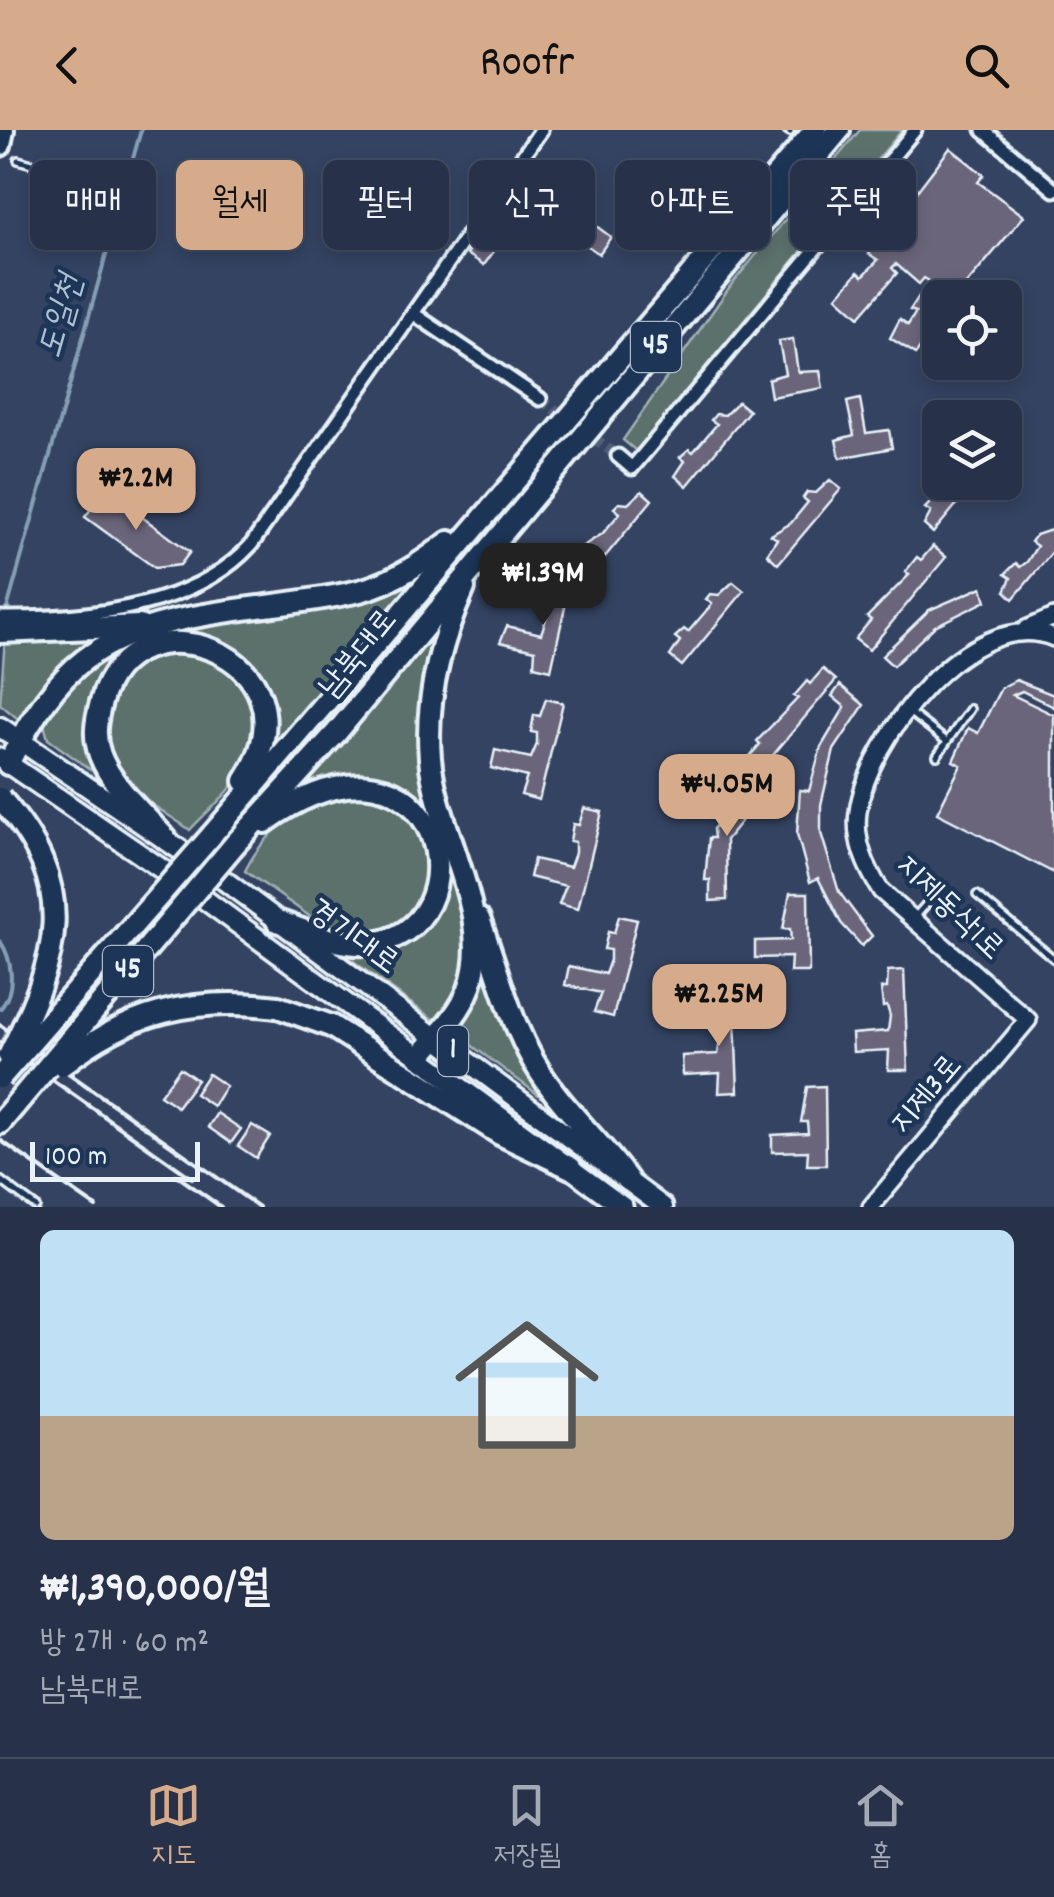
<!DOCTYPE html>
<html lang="ko">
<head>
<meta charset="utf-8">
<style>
  :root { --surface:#27324a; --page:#333e54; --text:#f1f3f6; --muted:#a4aab5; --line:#434d62; --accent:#d6ab8b }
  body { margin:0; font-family:Dekko,"Poor Story",sans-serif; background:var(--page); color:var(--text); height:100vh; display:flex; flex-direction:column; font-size:38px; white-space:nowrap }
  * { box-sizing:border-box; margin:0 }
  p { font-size:32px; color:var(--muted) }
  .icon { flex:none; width:55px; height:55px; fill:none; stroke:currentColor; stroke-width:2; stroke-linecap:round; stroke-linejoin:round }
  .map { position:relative; height:1077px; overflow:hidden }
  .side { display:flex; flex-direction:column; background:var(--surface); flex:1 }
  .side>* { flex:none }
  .hud { position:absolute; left:30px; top:30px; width:995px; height:90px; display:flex; gap:20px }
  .tools { position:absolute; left:922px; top:150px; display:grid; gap:20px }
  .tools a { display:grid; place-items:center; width:100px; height:100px; border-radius:15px; background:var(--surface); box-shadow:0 5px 15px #0003,0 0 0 2px var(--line); font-size:50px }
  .scale { position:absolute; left:30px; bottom:25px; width:170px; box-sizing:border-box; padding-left:10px; border:5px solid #e8f1f8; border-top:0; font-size:28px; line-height:35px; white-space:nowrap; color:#e8f1f8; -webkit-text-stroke:8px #1d3557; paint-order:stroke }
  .price { position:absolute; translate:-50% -85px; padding:0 22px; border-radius:20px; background:var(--accent); color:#111; font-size:32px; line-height:65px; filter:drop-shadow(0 2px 5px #0008) }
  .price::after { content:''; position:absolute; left:50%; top:60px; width:30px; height:22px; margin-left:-15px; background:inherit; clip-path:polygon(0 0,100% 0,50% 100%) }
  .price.on { background:#222; color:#fff }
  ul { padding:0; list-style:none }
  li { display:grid; align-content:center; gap:20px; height:530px; padding:0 40px }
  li+li { border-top:2px solid var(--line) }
  li span { display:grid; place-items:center; height:310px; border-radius:15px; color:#555 }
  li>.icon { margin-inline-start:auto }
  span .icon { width:180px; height:180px; fill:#fffc; stroke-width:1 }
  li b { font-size:42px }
  .pill { padding:0 35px; border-radius:15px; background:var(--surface); box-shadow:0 5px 15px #0003,0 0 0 2px var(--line); font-size:35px; line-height:90px }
  .pill.on { background:var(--accent); color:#111 }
  header { display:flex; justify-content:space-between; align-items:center; height:130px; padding:0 40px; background:var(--accent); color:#111; font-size:45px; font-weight:600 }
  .tabs { display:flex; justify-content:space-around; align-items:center; height:140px; border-top:2px solid var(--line); background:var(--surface); font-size:28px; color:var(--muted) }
  .tabs a { display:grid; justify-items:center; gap:5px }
  .tabs .on { color:var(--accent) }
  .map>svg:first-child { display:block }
</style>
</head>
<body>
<header><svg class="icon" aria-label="back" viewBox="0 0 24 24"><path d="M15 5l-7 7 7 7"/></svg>Roofr<svg class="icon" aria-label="search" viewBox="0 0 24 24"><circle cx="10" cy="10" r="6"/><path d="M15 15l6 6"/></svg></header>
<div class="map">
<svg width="1054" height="1077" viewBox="0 0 1054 1077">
  <rect width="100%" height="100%" fill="#344362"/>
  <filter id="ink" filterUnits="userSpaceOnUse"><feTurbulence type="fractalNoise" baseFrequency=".01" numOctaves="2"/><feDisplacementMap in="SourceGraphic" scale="20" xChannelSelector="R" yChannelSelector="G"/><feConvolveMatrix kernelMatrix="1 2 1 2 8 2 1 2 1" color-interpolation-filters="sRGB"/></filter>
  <g filter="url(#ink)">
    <g fill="#5b706c" stroke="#a2b0b2" stroke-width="2.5">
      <polygon points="860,0 902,0 636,321 623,310 731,155"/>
      <path d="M 428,438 L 271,624 C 281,562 243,498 173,506 L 177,500 Z"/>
      <path d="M 442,492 C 438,522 416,553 421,587 C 431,658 478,766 470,835 C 468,855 451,880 434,890 L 349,828 L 409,809 L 440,759 L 425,681 L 332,652 L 301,662 Z"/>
      <polygon points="112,505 25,589 17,588 0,574 5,509"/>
      <path d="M 151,506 C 95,549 69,578 102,648 L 48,609 L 43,590 C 80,538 93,530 151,506 Z"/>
      <path d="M 164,521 C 236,525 278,570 242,641 C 231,663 206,682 190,700 C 168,684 140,669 122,649 C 78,600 112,542 164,521 Z"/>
      <path d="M 339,660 L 392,670 L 420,699 L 431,734 L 418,780 L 383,805 L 338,806 L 245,741 C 266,698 298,682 339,660 Z"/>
      <polygon points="483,823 547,966 544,969 463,909 462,889"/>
    </g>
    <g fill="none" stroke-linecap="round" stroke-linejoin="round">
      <g stroke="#869eb6" stroke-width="4">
        <polyline points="5,486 141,0"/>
        <path d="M 0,811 C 13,830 16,861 0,879"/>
      </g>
    </g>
    <g fill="#6a657a" stroke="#e8f1f8" stroke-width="2.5">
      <polygon points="950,18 984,45 978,52 1024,86 955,168 940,168 940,189 916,224 890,208 900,189 908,195 916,182 910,180 929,151 924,148 919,154 896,134 892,138 897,143 859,187 837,167 858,142 863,146 878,130 869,124"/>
      <polygon points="576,81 611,107 599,124 564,99"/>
      <polygon points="495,84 512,96 484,135 467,124"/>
      <polygon points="793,209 798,242 820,241 823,258 771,267 768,249 785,244 779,211"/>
      <polygon points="860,269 866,303 889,300 892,318 840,328 836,310 854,305 847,272"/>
      <polygon points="738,272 749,281 687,356 675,346 685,331 680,327 689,319 693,322 717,294 711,290 716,284 725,285"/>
      <polygon points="830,350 841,359 778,434 767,424 777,409 771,405 791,393 808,372 803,368 807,362 816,363"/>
      <polygon points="954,352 975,352 933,403 924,395 931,382 925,378 936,367 940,370 947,366"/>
      <polygon points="105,360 190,422 180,435 155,438 85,387"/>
      <polygon points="642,361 652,370 590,445 579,435 588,420 583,416 602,404 620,383 614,378 619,373 628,374"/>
      <polygon points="1054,399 1054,420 1013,469 1005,461 1011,448 1005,444 1016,433 1020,437 1027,432 1037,416 1031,412 1036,405"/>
      <polygon points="933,416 946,427 869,520 855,509 871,490 867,487 909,445 905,442 917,427 921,430"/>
      <polygon points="557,448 571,450 551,540 534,536 535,520 500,512 507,496 541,504 550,477 544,476 548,461 553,462"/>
      <polygon points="733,452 744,461 682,536 670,526 680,511 675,507 684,499 688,502 712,474 706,469 710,464 719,465"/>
      <polygon points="982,457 986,471 935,496 893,536 882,526 929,480"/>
      <polygon points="823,539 836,550 758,643 745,632 760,614 757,611 798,568 794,566 807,551 810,554"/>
      <polygon points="1016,550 1054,565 1054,577 1022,561 1013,565 1054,585 1054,743 937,683 961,635 953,631 968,598 978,603 1001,558"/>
      <polygon points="840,555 864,575 834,620 821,675 821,703 839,762 872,806 862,816 841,793 818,748 810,752 797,704 800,660 809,661 821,617 845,577 832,566"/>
      <polygon points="546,569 563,573 539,670 521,665 527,647 491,638 495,620 531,628 537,614 537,603 531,602 534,585 540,586"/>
      <polygon points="752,651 765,662 726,710 727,770 710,771 710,750 705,750 709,708 714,708 713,699 727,682 721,677 732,664 738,669"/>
      <polygon points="584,678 602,682 578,779 559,774 566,756 530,747 534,729 570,737 575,723 575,712 570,711 573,694 579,695"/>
      <polygon points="790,763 808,763 809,842 790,842 791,827 755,828 755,811 791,810 790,799 783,799"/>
      <polygon points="619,786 637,790 613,887 594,882 601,863 565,855 569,836 605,844 610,830 610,820 604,819 608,802 614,803"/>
      <polygon points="904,840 908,940 888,940 889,920 853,922 852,904 888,901 890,886 887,876 883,877 881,858 887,858 888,841"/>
      <polygon points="734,863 738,962 719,963 720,943 683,945 682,926 718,924 720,909 718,899 713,899 711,881 717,881 718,864"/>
      <polygon points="180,938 197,950 177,977 160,965"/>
      <polygon points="208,944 226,956 213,976 195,964"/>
      <polygon points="825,956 826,1035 807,1035 808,1021 772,1022 772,1005 808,1003 807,992 801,992 807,957"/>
      <polygon points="217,983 241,999 231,1013 208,997"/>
      <polygon points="252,995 270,1006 256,1028 238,1016"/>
    </g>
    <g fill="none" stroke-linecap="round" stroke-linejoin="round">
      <polyline stroke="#4f5d78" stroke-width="11" stroke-dasharray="11 5.5" stroke-linecap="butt" points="540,269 618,326"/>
      <defs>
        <g id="lane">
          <polyline points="787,0 790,2"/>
          <polyline points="18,30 78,47"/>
          <polyline points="909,582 945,610"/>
          <polyline points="937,626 970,579"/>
          <polyline points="977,765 1054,829"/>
          <polyline points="915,787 936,763"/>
          <polyline points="0,1050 36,1077"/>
        </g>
        <g id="street">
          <polyline points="983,0 1054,60"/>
          <polyline points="414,184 540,269"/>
          <polyline points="618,326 632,338 915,0"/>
          <path d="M 0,488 C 83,489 193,479 251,415 L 541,0"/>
        </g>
        <g id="secondary">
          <polyline points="1026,499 1054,487"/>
          <path d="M 871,1077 L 1028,890 L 881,761 C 866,737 854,711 858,682 C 867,610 971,474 1054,508"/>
        </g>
        <g id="primary">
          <polyline points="0,597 217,745 663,1077"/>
          <polyline points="0,628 185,755 623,1077"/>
        </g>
        <g id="highway">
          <polyline points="0,15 3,0"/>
          <polyline points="0,502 140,496"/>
          <path d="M 8,634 C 26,598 51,555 84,530 C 154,475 279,482 363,460 C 395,451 423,432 449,412"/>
          <path d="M 265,692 C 443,566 494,805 366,814 C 337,816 305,800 277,791"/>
          <polyline points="212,705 815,0"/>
          <path d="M 166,709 C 144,684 112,657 100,625 C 93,606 96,591 101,572 C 131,457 326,524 245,651"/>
          <polyline points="235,714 336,603 839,0"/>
          <path d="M 479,789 C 495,832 507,880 528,921 C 553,971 596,1006 628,1050"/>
          <polyline points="278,877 331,896 500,1004 571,1038"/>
          <path d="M 420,927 C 437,906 459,885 469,859 C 496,784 436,702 430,628 C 425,569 440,512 464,458"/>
          <polyline points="0,993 21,968"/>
        </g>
      </defs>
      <use href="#lane" stroke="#e8f1f8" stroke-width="12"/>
      <use href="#street" stroke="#e8f1f8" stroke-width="19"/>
      <use href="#secondary" stroke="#e8f1f8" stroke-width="22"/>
      <use href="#primary" stroke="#e8f1f8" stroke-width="25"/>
      <use href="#highway" stroke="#e8f1f8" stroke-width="28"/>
      <use href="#lane" stroke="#1d3557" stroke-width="5"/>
      <use href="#street" stroke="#1d3557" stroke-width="11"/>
      <use href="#secondary" stroke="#1d3557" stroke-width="15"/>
      <use href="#primary" stroke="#1d3557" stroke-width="18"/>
      <use href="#highway" stroke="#1d3557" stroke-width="20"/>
      <g stroke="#e8f1f8" stroke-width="4">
        <polyline points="0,895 259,1077"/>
        <polyline points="0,913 192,1048"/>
        <polyline points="0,1010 96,1077"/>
        <polyline points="176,1045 221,1077"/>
      </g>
      <defs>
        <g id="highway-bridge">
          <path d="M 0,668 C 81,759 59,825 9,926"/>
          <path d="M 62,935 C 129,881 194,867 278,877"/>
          <polyline points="0,948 212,705"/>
          <polyline points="21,968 235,714"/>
        </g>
      </defs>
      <use href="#highway-bridge" stroke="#e8f1f8" stroke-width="28" stroke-linecap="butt"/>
      <use href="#highway-bridge" stroke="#1d3557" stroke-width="20"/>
    </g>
  </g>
  <g text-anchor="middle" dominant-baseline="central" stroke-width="9" stroke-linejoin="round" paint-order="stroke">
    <g fill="#1d3557" stroke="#abb9c8" stroke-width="2.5">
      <rect x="631" y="192" width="50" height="50" rx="8"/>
      <rect x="103" y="816" width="50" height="50" rx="8"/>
      <rect x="438" y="896" width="30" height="50" rx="8"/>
    </g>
    <g font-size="30" font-weight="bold" fill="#e8f1f8">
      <text x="656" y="217">45</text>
      <text x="128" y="841">45</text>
      <text x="453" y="921">1</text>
    </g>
    <g font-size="32" fill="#e8f1f8" stroke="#1d3557">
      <text transform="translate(360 525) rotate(-51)">남북대로</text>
      <text transform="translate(948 779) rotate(44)">지제동삭1로</text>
      <text transform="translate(352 809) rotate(36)">경기대로</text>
      <text transform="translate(928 966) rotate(-50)">지제3로</text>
    </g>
    <g font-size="35" font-style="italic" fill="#afc0d2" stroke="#1d3557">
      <text transform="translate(63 187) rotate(-74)">도일천</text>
    </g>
  </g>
</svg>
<div class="tools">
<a><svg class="icon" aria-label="locate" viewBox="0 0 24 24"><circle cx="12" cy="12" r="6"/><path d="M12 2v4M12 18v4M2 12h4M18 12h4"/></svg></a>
<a><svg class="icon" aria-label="layers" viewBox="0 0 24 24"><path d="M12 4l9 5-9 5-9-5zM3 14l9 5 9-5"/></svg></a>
</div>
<div class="scale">100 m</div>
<b class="price" style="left:136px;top:403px">₩2.2M</b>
<b class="price on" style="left:543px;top:498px">₩1.39M</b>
<b class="price" style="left:727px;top:709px">₩4.05M</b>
<b class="price" style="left:719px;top:919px">₩2.25M</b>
<div class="hud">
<a class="pill">매매</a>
<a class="pill on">월세</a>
<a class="pill">필터</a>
<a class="pill">신규</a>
<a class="pill">아파트</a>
<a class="pill">주택</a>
</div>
</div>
<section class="side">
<ul>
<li><span style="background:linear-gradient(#bfe0f5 60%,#b9a48a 0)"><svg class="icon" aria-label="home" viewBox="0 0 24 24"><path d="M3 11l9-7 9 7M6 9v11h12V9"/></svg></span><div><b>₩1,390,000/월</b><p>방 2개 · 60 m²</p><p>남북대로</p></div></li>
</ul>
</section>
<nav class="tabs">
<a class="on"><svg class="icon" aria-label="map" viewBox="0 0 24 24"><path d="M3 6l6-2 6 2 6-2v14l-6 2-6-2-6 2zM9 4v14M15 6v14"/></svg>지도</a>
<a><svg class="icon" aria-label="saved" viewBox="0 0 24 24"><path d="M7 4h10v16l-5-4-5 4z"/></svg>저장됨</a>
<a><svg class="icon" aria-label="home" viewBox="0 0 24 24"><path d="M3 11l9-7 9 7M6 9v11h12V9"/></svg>홈</a>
</nav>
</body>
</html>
